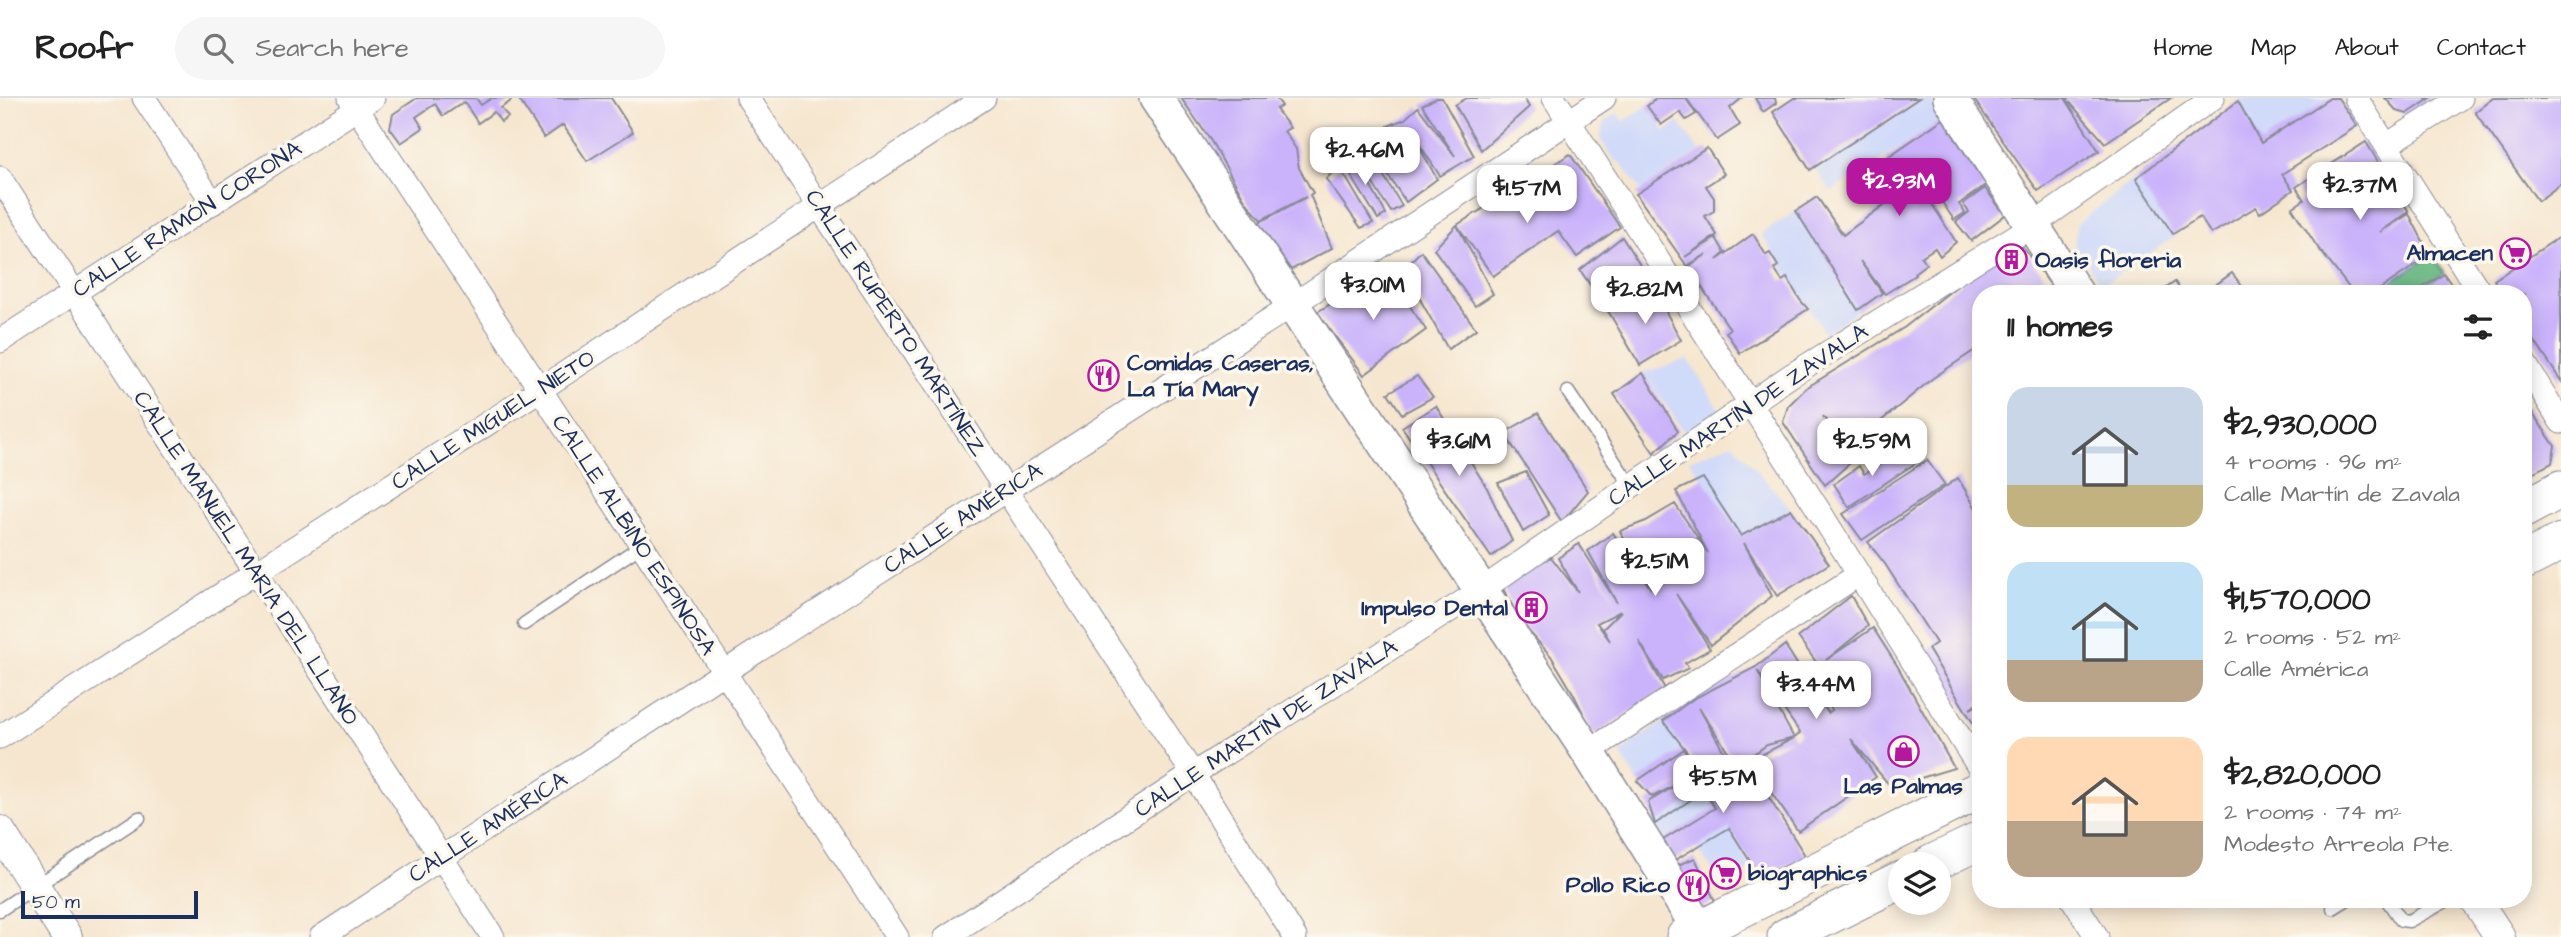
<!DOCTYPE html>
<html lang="en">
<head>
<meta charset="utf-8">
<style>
  :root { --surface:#fff; --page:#f6f6f6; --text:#222; --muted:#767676; --line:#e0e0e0; --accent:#b5179e }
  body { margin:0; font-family:"Architects Daughter",sans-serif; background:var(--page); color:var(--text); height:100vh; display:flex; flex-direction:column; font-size:26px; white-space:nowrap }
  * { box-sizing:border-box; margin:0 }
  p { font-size:23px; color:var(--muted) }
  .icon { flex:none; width:38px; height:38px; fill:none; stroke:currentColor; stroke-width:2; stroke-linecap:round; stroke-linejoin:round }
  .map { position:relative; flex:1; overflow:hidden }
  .side { position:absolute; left:1972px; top:187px; width:560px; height:623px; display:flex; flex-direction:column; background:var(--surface); border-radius:28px; box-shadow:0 4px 18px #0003 }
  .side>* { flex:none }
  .buttons { position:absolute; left:1888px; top:754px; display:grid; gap:14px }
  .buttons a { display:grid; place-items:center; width:63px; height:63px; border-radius:50%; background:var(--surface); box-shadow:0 4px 18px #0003; font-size:35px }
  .scale { position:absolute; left:21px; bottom:18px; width:177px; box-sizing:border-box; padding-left:7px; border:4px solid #1b2f5e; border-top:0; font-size:19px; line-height:24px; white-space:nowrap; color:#1b2f5e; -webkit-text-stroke:5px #fbf7ec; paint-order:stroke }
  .price { position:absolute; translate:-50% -60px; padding:0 16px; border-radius:14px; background:#fff; color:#222; font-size:23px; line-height:46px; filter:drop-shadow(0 2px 4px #0008) }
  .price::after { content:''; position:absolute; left:50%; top:42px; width:21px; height:16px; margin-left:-10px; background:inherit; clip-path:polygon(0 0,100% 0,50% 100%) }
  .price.active { background:var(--accent); color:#fff }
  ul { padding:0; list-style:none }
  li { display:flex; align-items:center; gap:21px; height:175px; padding:0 35px }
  li span { display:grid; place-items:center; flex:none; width:196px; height:140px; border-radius:21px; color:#555 }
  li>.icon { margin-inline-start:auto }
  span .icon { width:84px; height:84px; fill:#fffc; stroke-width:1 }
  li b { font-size:30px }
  h2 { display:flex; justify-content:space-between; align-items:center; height:84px; padding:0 35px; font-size:30px }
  header { display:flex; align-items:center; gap:42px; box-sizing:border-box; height:98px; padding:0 35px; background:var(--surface); border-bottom:2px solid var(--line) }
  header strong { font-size:33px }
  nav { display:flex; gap:38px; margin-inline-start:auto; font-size:24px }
  .search { width:490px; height:63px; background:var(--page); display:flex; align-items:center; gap:18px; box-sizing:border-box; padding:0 24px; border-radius:38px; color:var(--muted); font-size:26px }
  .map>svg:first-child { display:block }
</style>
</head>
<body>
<header>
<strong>Roofr</strong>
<div class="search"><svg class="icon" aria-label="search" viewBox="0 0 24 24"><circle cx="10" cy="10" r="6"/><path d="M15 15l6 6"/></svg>Search here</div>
<nav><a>Home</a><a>Map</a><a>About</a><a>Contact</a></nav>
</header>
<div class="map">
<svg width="2561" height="839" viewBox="0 0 2561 839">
  <rect width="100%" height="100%" fill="#fbf7ec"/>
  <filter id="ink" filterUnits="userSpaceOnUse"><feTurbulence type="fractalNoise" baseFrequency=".0143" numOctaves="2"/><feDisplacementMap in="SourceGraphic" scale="14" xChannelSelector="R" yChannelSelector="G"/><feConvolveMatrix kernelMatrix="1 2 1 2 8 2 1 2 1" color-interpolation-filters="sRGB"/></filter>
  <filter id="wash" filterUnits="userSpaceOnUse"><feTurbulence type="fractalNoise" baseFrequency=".00686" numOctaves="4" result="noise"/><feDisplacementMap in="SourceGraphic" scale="28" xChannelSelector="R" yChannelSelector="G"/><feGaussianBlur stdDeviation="1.57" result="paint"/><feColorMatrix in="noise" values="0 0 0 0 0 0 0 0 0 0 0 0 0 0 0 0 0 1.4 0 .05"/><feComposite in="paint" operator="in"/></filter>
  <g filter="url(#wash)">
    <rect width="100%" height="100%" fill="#f6e6cf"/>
    <g fill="#d0daf9">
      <polygon points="1921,0 1930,0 1943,21 1831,94 1816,72"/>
      <polygon points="2243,0 2330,0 2261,45 2238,3"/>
      <polygon points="1647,8 1665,34 1679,24 1700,54 1641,92 1619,63 1616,64 1600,41 1605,22 1617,15 1623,23"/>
      <polygon points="2136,80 2175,139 2102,187 2074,147 2077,126"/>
      <polygon points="1796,113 1858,212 1825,235 1761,136"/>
      <polygon points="1688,261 1723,317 1689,340 1643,275"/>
      <polygon points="1733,345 1791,411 1741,438 1689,362"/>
      <polygon points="1664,624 1684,651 1637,683 1620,655"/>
      <polygon points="1704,693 1715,710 1663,742 1655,726"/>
      <polygon points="1729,730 1751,770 1726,790 1696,750"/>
    </g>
    <polygon fill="#68b782" stroke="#427370" stroke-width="2" points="2433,156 2444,176 2412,196 2373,196"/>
    <g id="blocks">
      <g fill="#cab3fb" fill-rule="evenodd">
        <polygon points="417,0 476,0 481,7 492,0 509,0 511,3 501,10 508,19 501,24 494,14 478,25 464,4 443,18 435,6 416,19 423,30 401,45 390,30 393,16"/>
        <polygon points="518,0 611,0 633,34 587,63 563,27 544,40"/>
        <polygon points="1181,0 1276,0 1282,8 1276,11 1290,30 1284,33 1296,51 1299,70 1313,95 1310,97 1332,150 1291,172 1258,125 1306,99 1261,122 1246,104 1211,43"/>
        <polygon points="1437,0 1442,0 1474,58 1440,78 1409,30 1437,81 1406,104 1373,55 1382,47 1396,43 1388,28 1405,21 1418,9 1455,58 1422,7"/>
        <polygon points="1467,0 1524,0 1529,9 1481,52 1455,7"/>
        <polygon points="1657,0 1686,0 1696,16 1686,22 1680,14 1661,27 1647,8"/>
        <polygon points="1686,0 1742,0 1730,10 1740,27 1717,42"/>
        <polygon points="1755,0 1775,0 1776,5 1763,14"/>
        <polygon points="1794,0 1919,0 1810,72 1773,14"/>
        <polygon points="1973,0 2065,0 2099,53 2038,93"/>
        <polygon points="2066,0 2171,0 2105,45"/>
        <polygon points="2330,0 2338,0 2357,28 2282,76 2293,92 2260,115 2256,109 2211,136 2200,119 2173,136 2136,80 2238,3 2261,45"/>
        <polygon points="2385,0 2431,0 2407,16 2397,13"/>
        <polygon points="2493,0 2561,0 2561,86 2538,103 2475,14"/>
        <polygon points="1943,21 1976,72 1979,70 1989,85 1959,106 1965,115 1954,122 1938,98 1927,98 1956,144 1940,158 1935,150 1921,159 1926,166 1914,175 1915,177 1885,196 1860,163 1882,195 1858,212 1796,113 1817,99 1843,137 1899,96 1904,104 1917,97 1921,103 1927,98 1917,97 1907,91 1885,61"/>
        <polygon points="2366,44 2409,114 2380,134 2409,116 2430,157 2373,196 2354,196 2316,147 2292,110 2304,102 2296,89"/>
        <polygon points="1707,50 1724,76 1706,88 1714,100 1714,113 1705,118 1717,137 1685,159 1716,140 1725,155 1717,162 1753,136 1766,157 1770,155 1778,168 1774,171 1782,183 1787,180 1800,202 1808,211 1740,255 1726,234 1730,231 1688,169 1707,156 1687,168 1636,96"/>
        <polygon points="1370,55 1402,108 1391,114 1357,61"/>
        <polygon points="1570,56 1620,129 1577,159 1558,133 1493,178 1457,127 1493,196 1475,208 1434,151 1457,127"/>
        <polygon points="1356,62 1386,116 1378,121 1342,63"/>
        <polygon points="1339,68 1373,125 1361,130 1326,81"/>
        <polygon points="1985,90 2005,117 1971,143 1956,124 1969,114 1963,106"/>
        <polygon points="2561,138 2561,283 2524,227 2524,196 2503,196 2494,182"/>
        <polygon points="1622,139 1647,178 1608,213 1580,172"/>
        <polygon points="2017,141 2055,193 2051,196 1981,196 1981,248 1933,280 1846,352 1823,318 1851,364 1825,387 1783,324 1788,308 1806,290 1905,229"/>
        <polygon points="1421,153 1476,231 1448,251 1403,171"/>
        <polygon points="1386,173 1426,232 1364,277 1317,214"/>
        <polygon points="2232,175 2248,196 2203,196"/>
        <polygon points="2444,176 2458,196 2412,196"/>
        <polygon points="2175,184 2183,196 2158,196"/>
        <polygon points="1653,190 1681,242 1640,267 1608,213"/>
        <polygon points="1643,275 1678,333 1654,355 1614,296"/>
        <polygon points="1417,278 1433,299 1402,316 1388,295"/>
        <polygon points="2524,303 2555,348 2552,365 2524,379"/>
        <polygon points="1436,308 1487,390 1512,443 1491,459 1402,329"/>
        <polygon points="1538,315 1588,393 1562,424 1504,335"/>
        <polygon points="1905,351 1917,364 1849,409 1834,386 1859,368 1864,376"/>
        <polygon points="1927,362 1945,387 1862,442 1843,416"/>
        <polygon points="1526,374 1549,417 1523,434 1498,385"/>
        <path d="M 1703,380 L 1741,438 L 1791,411 L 1829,466 L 1777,498 L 1744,445 L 1772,498 L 1711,547 L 1676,496 L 1710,551 L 1685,565 L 1689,570 L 1663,582 L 1639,543 L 1665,591 L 1594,637 L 1573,595 L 1551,558 L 1524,528 L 1499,484 L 1551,459 L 1578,494 L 1558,460 L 1579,446 L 1617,505 L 1588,453 L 1613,435 L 1651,491 L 1620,433 L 1646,423 L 1675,406 L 1708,455 L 1676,393 ZM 1621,513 L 1603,531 L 1610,543 L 1597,525 Z"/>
        <polygon points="1958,380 1981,419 1981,603 1970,611 1981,605 1981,638 1928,551 1936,545 1885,466 1868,444"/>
        <path d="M 1851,498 L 1868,528 L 1826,562 L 1873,530 L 1898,569 L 1954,670 L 1891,689 L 1851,641 L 1876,679 L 1798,733 L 1749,663 L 1794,640 L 1767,647 L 1737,667 L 1699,610 L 1737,677 L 1709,682 L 1663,623 L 1693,601 L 1756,569 L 1785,547 L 1828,615 L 1832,612 L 1808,575 L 1819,568 L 1798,539 ZM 1757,572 L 1800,635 L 1796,639 L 1794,640 Z"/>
        <polygon points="1684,651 1694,677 1704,693 1751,671 1806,759 1760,779 1729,730 1675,762 1663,742 1715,710 1704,693 1655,726 1648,704 1682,684 1652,699 1637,683"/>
        <polygon points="1695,760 1715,803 1696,813 1668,771"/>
      </g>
    </g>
  </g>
  <g filter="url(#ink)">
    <use href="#blocks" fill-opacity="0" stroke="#888a96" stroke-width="2"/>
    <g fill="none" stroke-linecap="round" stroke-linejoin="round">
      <defs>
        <g id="service">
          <polyline points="1568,294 1631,388"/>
          <polyline points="524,526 641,448"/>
          <polyline points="2387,802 2401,822 2409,823 2448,802"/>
          <polyline points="2333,810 2346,802"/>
          <polyline points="0,812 139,720"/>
        </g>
        <g id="minor">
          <polyline points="144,0 213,105"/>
          <polyline points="350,0 897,839"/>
          <polyline points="748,0 1193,676 1295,839"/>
          <polyline points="1554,0 1823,419 1981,673"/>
          <polyline points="2356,0 2481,196"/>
          <polyline points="2387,47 2461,0"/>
          <polyline points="0,80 493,839"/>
          <polyline points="0,243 373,0"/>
          <polyline points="2524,264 2561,324"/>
          <polyline points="0,639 541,291 984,0"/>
          <polyline points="1588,654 1858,477"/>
          <polyline points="2073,802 2097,839"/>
          <polyline points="321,839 723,575 1291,208 1604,0"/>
          <polyline points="946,839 1193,676 1480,493 1790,278 2032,128 2213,0"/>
        </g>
        <g id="tertiary">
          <polyline points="0,733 67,839"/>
          <polyline points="2476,802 2500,839"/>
        </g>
        <g id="secondary">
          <polyline points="1156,0 1588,654 1704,839"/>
          <polyline points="1950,0 2077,196"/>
        </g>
        <g id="primary">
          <polyline points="2524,411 2561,391"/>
          <polyline points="2524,463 2561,444"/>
          <polyline points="1931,766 1981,742"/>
          <polyline points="1685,839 1981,691"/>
          <polyline points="1786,839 1900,782"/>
        </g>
      </defs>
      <use href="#service" stroke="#888a96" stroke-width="15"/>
      <use href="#minor" stroke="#888a96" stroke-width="25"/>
      <use href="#tertiary" stroke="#888a96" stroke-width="32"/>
      <use href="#secondary" stroke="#888a96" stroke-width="36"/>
      <use href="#primary" stroke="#888a96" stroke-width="39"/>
      <use href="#service" stroke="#fff" stroke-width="12"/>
      <use href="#minor" stroke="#fff" stroke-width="23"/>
      <use href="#tertiary" stroke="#fff" stroke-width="30"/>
      <use href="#secondary" stroke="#fff" stroke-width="33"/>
      <use href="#primary" stroke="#fff" stroke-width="37"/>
    </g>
  </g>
  <defs>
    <symbol id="supermarket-ring" viewBox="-11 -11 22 22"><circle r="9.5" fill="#fbf7ec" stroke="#b5179e" stroke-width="1.5"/><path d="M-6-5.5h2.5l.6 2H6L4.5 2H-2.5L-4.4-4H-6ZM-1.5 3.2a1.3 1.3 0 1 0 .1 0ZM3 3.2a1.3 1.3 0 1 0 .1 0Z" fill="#b5179e"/></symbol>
    <symbol id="building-ring" viewBox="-11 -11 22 22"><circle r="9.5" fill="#fbf7ec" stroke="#b5179e" stroke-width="1.5"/><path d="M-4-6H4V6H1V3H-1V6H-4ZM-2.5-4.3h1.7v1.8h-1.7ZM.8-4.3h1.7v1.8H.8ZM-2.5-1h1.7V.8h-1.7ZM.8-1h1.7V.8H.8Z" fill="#b5179e"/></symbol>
    <symbol id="restaurant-ring" viewBox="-11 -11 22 22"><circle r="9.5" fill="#fbf7ec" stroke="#b5179e" stroke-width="1.5"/><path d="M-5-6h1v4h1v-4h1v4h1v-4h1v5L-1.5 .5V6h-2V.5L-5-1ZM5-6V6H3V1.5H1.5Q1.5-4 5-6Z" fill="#b5179e"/></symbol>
    <symbol id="shop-ring" viewBox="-11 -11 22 22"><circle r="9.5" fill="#fbf7ec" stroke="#b5179e" stroke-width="1.5"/><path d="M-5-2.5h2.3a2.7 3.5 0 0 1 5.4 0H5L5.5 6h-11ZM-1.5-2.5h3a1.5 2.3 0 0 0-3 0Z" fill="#b5179e"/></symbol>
  </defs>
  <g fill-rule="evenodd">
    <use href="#supermarket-ring" x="2498" y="138" width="35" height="35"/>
    <use href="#building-ring" x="1994" y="144" width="35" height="35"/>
    <use href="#restaurant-ring" x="1086" y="260" width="35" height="35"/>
    <use href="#building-ring" x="1514" y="492" width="35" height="35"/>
    <use href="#shop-ring" x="1886" y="636" width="35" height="35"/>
    <use href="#supermarket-ring" x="1708" y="758" width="35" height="35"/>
    <use href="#restaurant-ring" x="1676" y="770" width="35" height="35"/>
  </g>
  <g text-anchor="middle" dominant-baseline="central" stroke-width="7" stroke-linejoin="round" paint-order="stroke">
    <g font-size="23" fill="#1b2f5e" stroke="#fbf7ec">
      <text transform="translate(187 121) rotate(-33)">CALLE RAMÓN CORONA</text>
      <text transform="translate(896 225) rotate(57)">CALLE RUPERTO MARTÍNEZ</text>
      <text transform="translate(1738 317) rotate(-34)">CALLE MARTÍN DE ZAVALA</text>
      <text transform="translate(493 322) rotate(-33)">CALLE MIGUEL NIETO</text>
      <text transform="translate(963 420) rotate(-33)">CALLE AMÉRICA</text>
      <text transform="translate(634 437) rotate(57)">CALLE ALBINO ESPINOSA</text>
      <text transform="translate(246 460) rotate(57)">CALLE MANUEL MARIA DEL LLANO</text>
      <text transform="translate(1266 630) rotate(-33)">CALLE MARTÍN DE ZAVALA</text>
      <text transform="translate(488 729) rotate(-33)">CALLE AMÉRICA</text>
    </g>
    <g font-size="23" font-weight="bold" fill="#1b2f5e" stroke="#fbf7ec" text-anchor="end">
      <text x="2493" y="155">Almacen</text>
      <text x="2035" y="162" text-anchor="start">Oasis floreria</text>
      <text x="1127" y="265" text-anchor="start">Comidas Caseras,<tspan x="1127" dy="26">La Tía Mary</tspan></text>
      <text x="1508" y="510">Impulso Dental</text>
      <text x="1903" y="688" text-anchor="middle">Las Palmas</text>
      <text x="1748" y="775" text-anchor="start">biographics</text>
      <text x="1670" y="787">Pollo Rico</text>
    </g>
  </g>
</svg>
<div class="buttons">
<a><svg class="icon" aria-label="layers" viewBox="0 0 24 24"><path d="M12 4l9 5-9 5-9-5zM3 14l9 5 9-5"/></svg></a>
</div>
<div class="scale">50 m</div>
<b class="price" style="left:1365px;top:89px">$2.46M</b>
<b class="price active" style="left:1899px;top:120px">$2.93M</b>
<b class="price" style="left:2360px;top:124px">$2.37M</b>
<b class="price" style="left:1527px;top:127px">$1.57M</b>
<b class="price" style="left:1373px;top:224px">$3.01M</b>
<b class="price" style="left:1645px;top:228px">$2.82M</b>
<b class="price" style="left:1459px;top:380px">$3.61M</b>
<b class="price" style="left:1872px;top:380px">$2.59M</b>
<b class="price" style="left:1655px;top:500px">$2.51M</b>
<b class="price" style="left:1816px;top:623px">$3.44M</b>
<b class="price" style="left:1723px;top:717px">$5.5M</b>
<section class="side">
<h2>11 homes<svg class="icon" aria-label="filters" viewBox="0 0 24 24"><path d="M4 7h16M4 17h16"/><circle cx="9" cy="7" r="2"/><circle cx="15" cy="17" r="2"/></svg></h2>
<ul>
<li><span style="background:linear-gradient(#c9d6e8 70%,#c2b280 0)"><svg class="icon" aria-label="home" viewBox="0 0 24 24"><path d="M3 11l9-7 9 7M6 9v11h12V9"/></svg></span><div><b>$2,930,000</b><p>4 rooms · 96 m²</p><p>Calle Martín de Zavala</p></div></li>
<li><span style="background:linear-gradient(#bfe0f5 70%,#b9a48a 0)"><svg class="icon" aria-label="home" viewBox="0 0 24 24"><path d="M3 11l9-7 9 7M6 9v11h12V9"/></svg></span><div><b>$1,570,000</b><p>2 rooms · 52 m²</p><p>Calle América</p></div></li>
<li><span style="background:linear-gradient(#ffd9b3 60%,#b9a48a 0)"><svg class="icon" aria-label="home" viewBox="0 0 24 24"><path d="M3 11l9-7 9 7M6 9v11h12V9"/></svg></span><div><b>$2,820,000</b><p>2 rooms · 74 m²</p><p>Modesto Arreola Pte.</p></div></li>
</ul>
</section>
</div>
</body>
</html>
